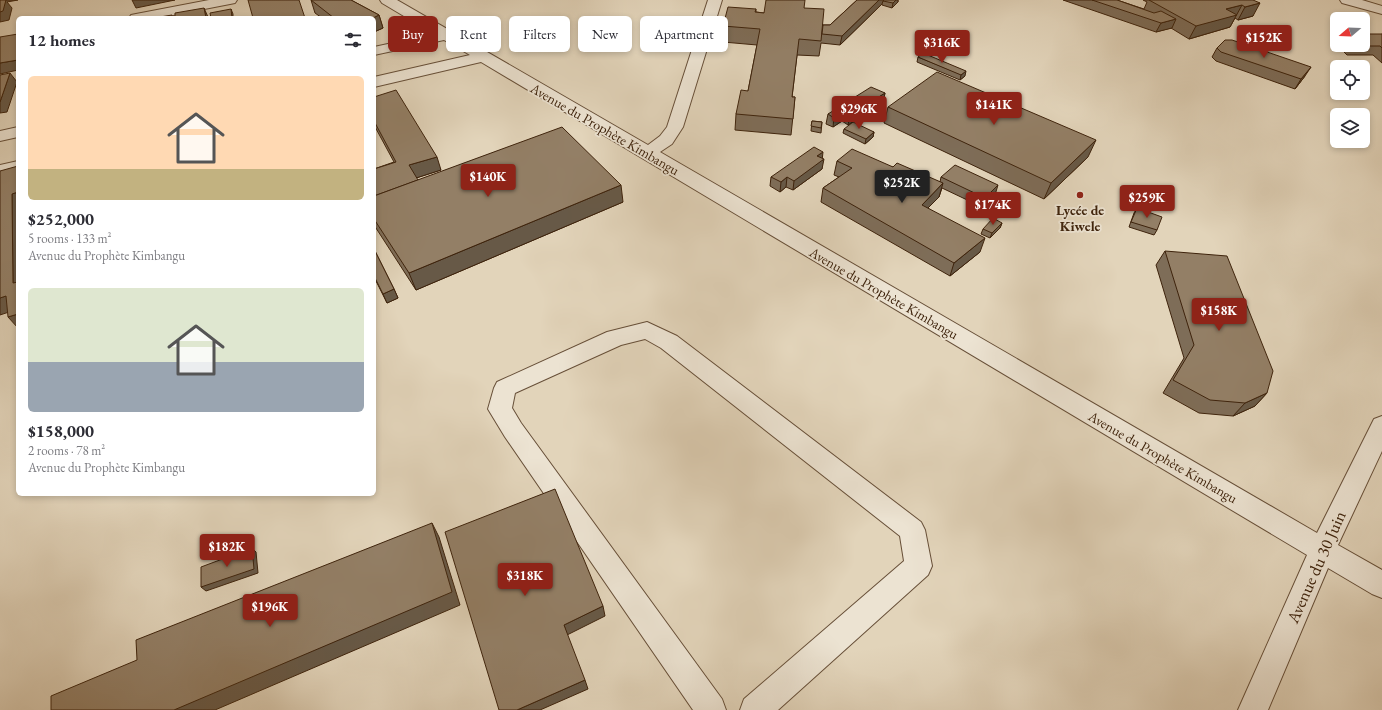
<!DOCTYPE html>
<html lang="en">
<head>
<meta charset="utf-8">
<style>
  :root { --surface:#fff; --page:#f7f7f7; --text:#2b2b33; --muted:#7c7c81; --accent:#8f2418 }
  body { margin:0; font-family:"EB Garamond",serif; background:var(--page); color:var(--text); height:100vh; display:flex; flex-direction:column; font-size:15px; white-space:nowrap }
  * { box-sizing:border-box; margin:0 }
  p { font-size:13px; color:var(--muted) }
  .icon { flex:none; width:22px; height:22px; fill:none; stroke:currentColor; stroke-width:2; stroke-linecap:round; stroke-linejoin:round }
  .map { position:relative; flex:1; overflow:hidden }
  .side { position:absolute; left:16px; top:16px; width:360px; height:480px; display:flex; flex-direction:column; background:var(--surface); border-radius:6px; box-shadow:0 2px 6px #0003 }
  .side>* { flex:none }
  .hud { position:absolute; left:388px; top:16px; width:380px; height:36px; display:flex; gap:8px }
  .needle { width:26px; rotate:251deg }
  .tools { position:absolute; left:1330px; top:12px; display:grid; gap:8px }
  .tools a { display:grid; place-items:center; width:40px; height:40px; border-radius:6px; background:var(--surface); box-shadow:0 2px 6px #0003; font-size:20px }
  .price { position:absolute; translate:-50% -34px; padding:0 9px; border-radius:4px; background:var(--accent); color:#fff; font-size:13px; line-height:26px; filter:drop-shadow(0 1px 2px #0008) }
  .price::after { content:''; position:absolute; left:50%; top:24px; width:12px; height:9px; margin-left:-6px; background:inherit; clip-path:polygon(0 0,100% 0,50% 100%) }
  .price.current { background:#222; color:#fff }
  ul { padding:0; list-style:none }
  li { display:grid; align-content:center; gap:8px; height:212px; padding:0 12px }
  li span { display:grid; place-items:center; height:124px; border-radius:6px; color:#555 }
  li>.icon { margin-inline-start:auto }
  span .icon { width:72px; height:72px; fill:#fffc; stroke-width:1 }
  li b { font-size:17px }
  h2 { display:flex; justify-content:space-between; align-items:center; height:48px; padding:0 12px; font-size:17px }
  .chip { padding:0 14px; border-radius:6px; background:var(--surface); box-shadow:0 2px 6px #0003; font-size:14px; line-height:36px }
  .chip.current { background:var(--accent); color:#fff }
  .map>svg:first-child { display:block }
</style>
</head>
<body>
<div class="map">
<svg width="1382" height="710" viewBox="0 0 1382 710">
  <rect width="100%" height="100%" fill="#e2d4ba"/>
  <filter id="stains"><feTurbulence type="fractalNoise" baseFrequency=".005" numOctaves="4"/><feColorMatrix values="0 0 0 0 .2 0 0 0 0 .09 0 0 0 0 .02 0 0 0 .5 -.17"/></filter>
  <radialGradient id="worn" r=".72"><stop offset=".6" stop-color="#630" stop-opacity="0"/><stop offset="1" stop-color="#630" stop-opacity=".3"/></radialGradient>
  <g fill="none" stroke-linecap="round" stroke-linejoin="round">
    <defs>
      <g id="minor">
        <polygon points="209,0 237,0 235,3 230,4 158,18 129,18 131,15 136,14"/>
        <polygon points="380,0 397,0 648,145 660,136 667,127 708,0 722,0 683,127 672,144 660,152 1317,533 1374,419 1382,416 1382,451 1338,545 1382,570 1382,598 1372,594 1328,568 1268,710 1238,710 1307,555 481,62 374,87 374,77 470,55 444,40 374,55 374,47 434,34 382,3"/>
        <polygon points="1340,0 1362,0 1382,6 1382,14 1342,3"/>
        <polygon points="18,127 18,137 0,141 0,131"/>
        <polygon points="18,161 18,171 0,175 0,165"/>
        <polygon points="647,322 677,336 921,522 925,530 932,566 928,575 778,710 740,710 744,699 904,561 900,536 661,348 645,339 621,345 515,393 512,408 521,423 722,699 726,710 693,710 505,437 488,409 494,388 497,382 607,332"/>
      </g>
    </defs>
    <use href="#minor" stroke="#674f38" stroke-width="2"/>
    <use href="#minor" fill="#ece3d2" fill-rule="evenodd"/>
  </g>
  <g fill="#7e6d58" stroke="#3e230c">
    <polygon points="311,0 351,0 379,15 383,28 374,32 374,18 322,18 315,13"/>
    <polygon points="857,0 898,0 898,2 892,8 882,5 882,4 840,45 821,43 819,56 797,55 792,97 795,97 791,135 735,130 736,114 748,91 757,45 723,42 723,26 756,9 756,12 764,13 804,8 823,25 830,25"/>
    <polygon points="1063,0 1117,0 1144,9 1147,2 1143,0 1253,0 1253,16 1238,20 1235,18 1230,27 1189,39 1171,28 1156,32"/>
    <polygon points="1382,34 1382,63 1373,55 1347,55 1337,45 1363,45"/>
    <polygon points="1217,48 1305,76 1295,89 1216,61 1212,57"/>
    <polygon points="918,57 965,76 960,80 917,62"/>
    <polygon points="885,93 883,102 848,125 842,121 833,127 826,124 828,114"/>
    <polygon points="374,97 441,170 416,178 418,180 623,202 416,290 374,225 374,169 394,162 374,125"/>
    <polygon points="888,107 1088,157 1044,199 884,123"/>
    <polygon points="812,121 822,122 821,133 811,131"/>
    <polygon points="844,129 874,132 873,137 865,144 843,133"/>
    <polygon points="822,158 822,169 793,190 786,187 780,192 770,186 771,177"/>
    <polygon points="837,161 893,167 940,182 941,177 995,195 982,207 942,188 939,197 928,208 980,252 950,276 821,202 823,188 839,177 834,175"/>
    <polygon points="1137,208 1157,230 1154,235 1129,227 1134,213"/>
    <polygon points="1002,223 1000,228 990,238 981,234 983,229"/>
    <polygon points="374,249 394,289 398,298 387,303 374,277"/>
    <polygon points="1165,251 1267,393 1255,406 1233,416 1199,413 1163,393 1184,358 1156,265"/>
  </g>
  <g fill="#675947" stroke="#3e230c">
    <polygon points="0,0 18,0 7,2 12,8 9,20 0,22"/>
    <polygon points="132,0 175,0 136,8"/>
    <polygon points="879,0 886,0 883,1 882,4 840,45 842,36"/>
    <polygon points="896,0 898,0 898,2 892,8 893,3"/>
    <polygon points="1260,3 1253,16 1238,20 1245,7"/>
    <polygon points="1242,5 1230,27 1189,39 1196,26 1226,9"/>
    <polygon points="204,8 208,17 208,18 206,18"/>
    <polygon points="231,9 233,14 233,18 232,18"/>
    <polygon points="379,15 383,28 374,32 374,18 373,18"/>
    <polygon points="1176,19 1172,28 1156,32 1161,23"/>
    <polygon points="18,60 18,70 0,74 0,63"/>
    <polygon points="1311,67 1305,76 1295,89 1301,79"/>
    <polygon points="966,71 965,76 960,80 961,75"/>
    <polygon points="10,73 17,82 7,112 0,113 0,102"/>
    <polygon points="885,93 883,102 848,125 850,115"/>
    <polygon points="843,112 842,121 833,127 834,118"/>
    <polygon points="874,132 873,137 865,144 866,139"/>
    <polygon points="1096,140 1088,157 1044,199 1051,183"/>
    <polygon points="823,152 822,161 824,159 822,169 793,190 794,181 817,156"/>
    <polygon points="437,157 441,170 413,179 409,165"/>
    <polygon points="787,177 786,187 780,192 781,182"/>
    <polygon points="943,183 939,197 918,218 922,205"/>
    <polygon points="621,185 623,202 416,290 409,273"/>
    <polygon points="998,185 995,195 982,207 985,198"/>
    <polygon points="18,192 18,288 13,283 12,194"/>
    <polygon points="1002,223 1000,228 990,238 992,233"/>
    <polygon points="985,238 980,252 950,276 954,263"/>
    <polygon points="394,289 398,298 387,303 383,294"/>
    <polygon points="6,296 18,309 0,315 0,298"/>
    <polygon points="18,314 18,328 8,317"/>
    <polygon points="1267,393 1255,406 1233,416 1245,403"/>
    <polygon points="432,523 439,537 460,605 215,710 174,710"/>
    <polygon points="252,548 256,552 258,573 206,591 201,587"/>
    <polygon points="603,606 605,616 567,635 564,625"/>
    <polygon points="585,680 588,689 540,710 517,710"/>
  </g>
  <g fill="#937f66" stroke="#3e230c">
    <polygon points="0,0 6,0 3,11 0,12"/>
    <polygon points="248,0 299,0 305,18 253,18"/>
    <polygon points="311,0 351,0 379,15 373,18 334,18"/>
    <polygon points="766,0 805,0 804,8 824,9 821,41 799,39 792,97 795,97 793,119 736,114 741,90 748,91 760,29 723,26 728,7 756,9 755,12 764,13"/>
    <polygon points="857,0 879,0 842,36 822,34 823,25 830,25"/>
    <polygon points="884,0 896,0 893,3 883,1"/>
    <polygon points="1092,0 1117,0 1154,13 1161,11 1176,19 1161,23"/>
    <polygon points="1149,0 1253,0 1260,3 1245,7 1242,5 1226,9 1237,15 1196,26"/>
    <polygon points="204,8 206,18 175,18 175,13"/>
    <polygon points="231,9 232,18 211,18 210,13"/>
    <polygon points="172,15 172,18 160,18 160,17"/>
    <polygon points="18,34 18,60 0,63 0,37"/>
    <polygon points="1363,34 1382,34 1382,48 1380,46 1354,46 1353,45 1363,45"/>
    <polygon points="1225,40 1232,40 1311,67 1301,79 1221,52 1217,48"/>
    <polygon points="923,53 966,71 961,75 918,57"/>
    <polygon points="937,72 1096,140 1051,183 888,107"/>
    <polygon points="10,73 0,102 0,75"/>
    <polygon points="871,87 885,93 850,115 843,112 834,118 828,114"/>
    <polygon points="396,90 437,157 409,165 418,180 374,196 374,169 396,162 374,121 374,97"/>
    <polygon points="812,121 822,122 821,128 811,126"/>
    <polygon points="853,122 874,132 866,139 844,129"/>
    <polygon points="562,127 621,185 409,273 374,219 374,196"/>
    <polygon points="814,147 823,152 817,156 824,159 794,181 787,177 781,182 771,177"/>
    <polygon points="852,149 893,167 897,163 943,183 922,205 985,238 954,263 823,188 852,168 837,161"/>
    <polygon points="955,165 998,185 985,198 941,177"/>
    <polygon points="18,166 18,192 12,194 13,283 18,282 18,314 8,317 6,296 0,298 0,171"/>
    <polygon points="1137,208 1162,217 1157,230 1131,222"/>
    <polygon points="993,218 1002,223 992,233 983,229"/>
    <polygon points="374,249 394,289 383,294 374,276"/>
    <polygon points="1165,251 1227,256 1273,371 1267,393 1245,403 1210,400 1173,380 1194,345"/>
    <polygon points="555,489 603,606 564,625 585,680 517,710 499,710 445,532"/>
    <polygon points="432,523 452,592 174,710 51,710 51,696 137,660 136,640"/>
    <polygon points="252,548 254,569 201,587 201,567"/>
  </g>
  <circle fill="#8f2418" stroke="#ece3d2" stroke-width="1.5" cx="1080" cy="195" r="4"/>
  <g text-anchor="middle" dominant-baseline="central" stroke-width="3.5" stroke-linejoin="round" paint-order="stroke">
    <g font-size="14" fill="#3e230c" stroke="#ece3d2">
      <text transform="translate(605 129) rotate(30)">Avenue du Prophète Kimbangu</text>
      <text transform="translate(884 293) rotate(30)">Avenue du Prophète Kimbangu</text>
      <text transform="translate(1163 457) rotate(30)">Avenue du Prophète Kimbangu</text>
    </g>
    <g font-size="14" font-weight="bold" fill="#3e230c" stroke="#ece3d2">
      <text x="1080" y="210">Lycée de<tspan x="1080" dy="16">Kiwele</tspan></text>
    </g>
    <g font-size="17" fill="#3e230c" stroke="#ece3d2">
      <text transform="translate(1316 567) rotate(-66)">Avenue du 30 Juin</text>
    </g>
  </g>
  <rect width="100%" height="100%" filter="url(#stains)"/>
  <rect width="100%" height="100%" fill="url(#worn)"/>
</svg>
<div class="tools">
<a><svg class="needle" viewBox="-14 -14 28 28"><path d="M0-13l5 13h-10z" fill="#e53935"/><path d="M0 13l5-13h-10z" fill="#7c7c81"/></svg></a>
<a><svg class="icon" aria-label="locate" viewBox="0 0 24 24"><circle cx="12" cy="12" r="6"/><path d="M12 2v4M12 18v4M2 12h4M18 12h4"/></svg></a>
<a><svg class="icon" aria-label="layers" viewBox="0 0 24 24"><path d="M12 4l9 5-9 5-9-5zM3 14l9 5 9-5"/></svg></a>
</div>
<b class="price" style="left:1264px;top:59px">$152K</b>
<b class="price" style="left:942px;top:64px">$316K</b>
<b class="price" style="left:994px;top:126px">$141K</b>
<b class="price" style="left:859px;top:130px">$296K</b>
<b class="price" style="left:488px;top:198px">$140K</b>
<b class="price current" style="left:902px;top:204px">$252K</b>
<b class="price" style="left:1147px;top:219px">$259K</b>
<b class="price" style="left:993px;top:226px">$174K</b>
<b class="price" style="left:1219px;top:332px">$158K</b>
<b class="price" style="left:227px;top:568px">$182K</b>
<b class="price" style="left:525px;top:597px">$318K</b>
<b class="price" style="left:270px;top:628px">$196K</b>
<div class="hud">
<a class="chip current">Buy</a>
<a class="chip">Rent</a>
<a class="chip">Filters</a>
<a class="chip">New</a>
<a class="chip">Apartment</a>
</div>
<section class="side">
<h2>12 homes<svg class="icon" aria-label="filters" viewBox="0 0 24 24"><path d="M4 7h16M4 17h16"/><circle cx="9" cy="7" r="2"/><circle cx="15" cy="17" r="2"/></svg></h2>
<ul>
<li><span style="background:linear-gradient(#ffd9b3 75%,#c2b280 0)"><svg class="icon" aria-label="home" viewBox="0 0 24 24"><path d="M3 11l9-7 9 7M6 9v11h12V9"/></svg></span><div><b>$252,000</b><p>5 rooms · 133 m²</p><p>Avenue du Prophète Kimbangu</p></div></li>
<li><span style="background:linear-gradient(#dfe7d0 60%,#9aa5b1 0)"><svg class="icon" aria-label="home" viewBox="0 0 24 24"><path d="M3 11l9-7 9 7M6 9v11h12V9"/></svg></span><div><b>$158,000</b><p>2 rooms · 78 m²</p><p>Avenue du Prophète Kimbangu</p></div></li>
</ul>
</section>
</div>
</body>
</html>
